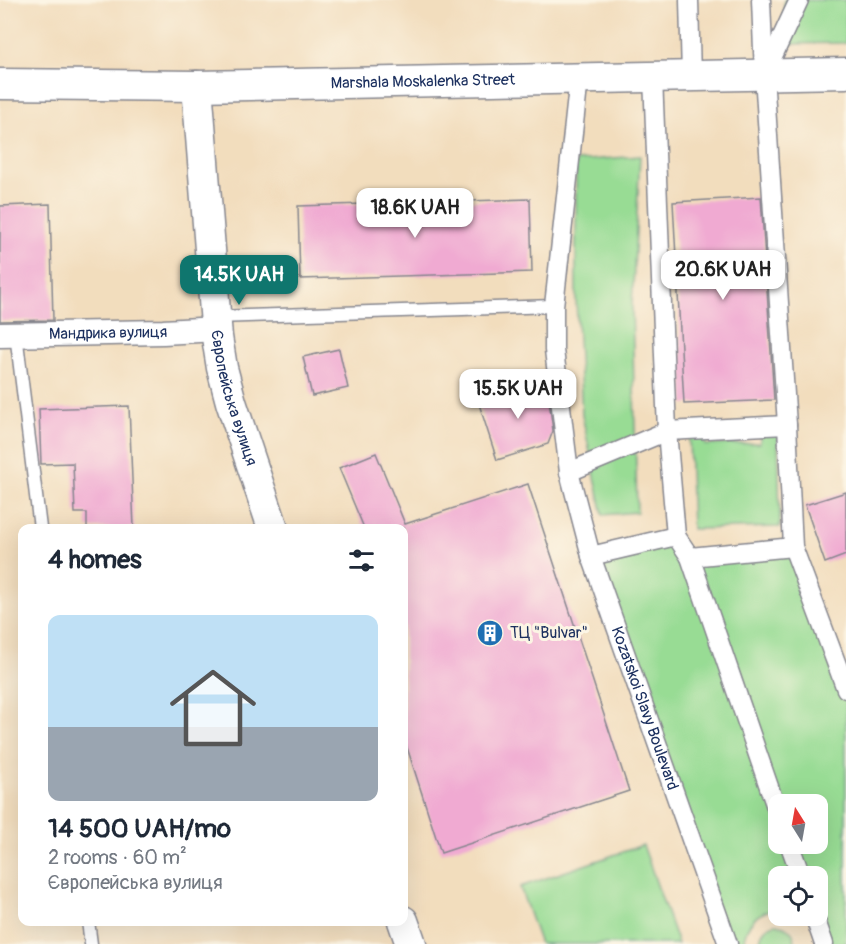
<!DOCTYPE html>
<html lang="en">
<head>
<meta charset="utf-8">
<style>
  :root { --surface:#fff; --page:#f2f2f3; --text:#1f2937; --muted:#747a83; --line:#e0e1e3; --accent:#0f766e }
  body { margin:0; font-family:Pangolin,sans-serif; background:var(--page); color:var(--text); height:100vh; display:flex; flex-direction:column; font-size:22px; white-space:nowrap }
  * { box-sizing:border-box; margin:0 }
  p { font-size:20px; color:var(--muted) }
  .icon { flex:none; width:33px; height:33px; fill:none; stroke:currentColor; stroke-width:2; stroke-linecap:round; stroke-linejoin:round }
  .map { position:relative; flex:1; overflow:hidden }
  .panel { position:absolute; left:18px; top:524px; width:390px; height:402px; display:flex; flex-direction:column; background:var(--surface); border-radius:12px; box-shadow:0 6px 24px #0002 }
  .panel>* { flex:none }
  .needle { width:39px; rotate:349deg }
  .controls { position:absolute; left:768px; top:794px; display:grid; gap:12px }
  .controls a { display:grid; place-items:center; width:60px; height:60px; border-radius:12px; background:var(--surface); box-shadow:0 6px 24px #0002; font-size:30px }
  .price { position:absolute; translate:-50% -51px; padding:0 14px; border-radius:12px; background:#fff; color:#222; font-size:20px; line-height:39px; filter:drop-shadow(0 2px 3px #0008) }
  .price::after { content:''; position:absolute; left:50%; top:36px; width:18px; height:14px; margin-left:-9px; background:inherit; clip-path:polygon(0 0,100% 0,50% 100%) }
  .price.selected { background:var(--accent); color:#fff }
  ul { padding:0; list-style:none }
  li { display:grid; align-content:center; gap:12px; height:318px; padding:0 30px }
  li+li { border-top:2px solid var(--line) }
  li span { display:grid; place-items:center; height:186px; border-radius:12px; color:#555 }
  li>.icon { margin-inline-start:auto }
  span .icon { width:108px; height:108px; fill:#fffc; stroke-width:1 }
  li b { font-size:26px }
  h2 { display:flex; justify-content:space-between; align-items:center; height:72px; padding:0 30px; font-size:26px }
  .map>svg:first-child { display:block }
</style>
</head>
<body>
<div class="map">
<svg width="846" height="944" viewBox="0 0 846 944">
  <rect width="100%" height="100%" fill="#fcf5e5"/>
  <filter id="ink" filterUnits="userSpaceOnUse"><feTurbulence type="fractalNoise" baseFrequency=".0167" numOctaves="2"/><feDisplacementMap in="SourceGraphic" scale="12" xChannelSelector="R" yChannelSelector="G"/><feConvolveMatrix kernelMatrix="1 2 1 2 8 2 1 2 1" color-interpolation-filters="sRGB"/></filter>
  <filter id="wash" filterUnits="userSpaceOnUse"><feTurbulence type="fractalNoise" baseFrequency=".008" numOctaves="4" result="noise"/><feDisplacementMap in="SourceGraphic" scale="24" xChannelSelector="R" yChannelSelector="G"/><feGaussianBlur stdDeviation="1.35" result="paint"/><feColorMatrix in="noise" values="0 0 0 0 0 0 0 0 0 0 0 0 0 0 0 0 0 1.4 0 .05"/><feComposite in="paint" operator="in"/></filter>
  <g filter="url(#wash)">
    <rect width="100%" height="100%" fill="#f2ddbd"/>
    <g fill="#98dc94" stroke="#5a8679" stroke-width="1.5">
      <polygon points="784,0 846,0 846,43 784,44"/>
      <polygon points="640,156 632,305 637,512 603,515 582,415 576,300 576,161"/>
      <polygon points="778,434 780,527 692,529 689,436 704,436 705,445 760,443 760,435"/>
      <path d="M 676,536 L 690,557 L 793,547 L 846,693 L 846,944 L 828,944 L 817,915 L 818,876 L 803,876 L 792,843 L 818,843 L 818,804 L 778,804 L 778,843 L 789,843 L 801,876 L 778,876 L 778,909 C 759,910 744,924 744,944 L 728,944 L 591,556 Z"/>
      <polygon points="643,845 678,944 540,944 520,887"/>
      <path d="M 776,924 C 788,925 795,933 795,944 L 760,944 C 760,933 766,926 776,924 Z"/>
    </g>
    <g id="blocks">
      <g fill="#f0aad2">
        <polygon points="761,197 774,400 684,404 673,202"/>
        <polygon points="530,199 532,272 300,279 298,206"/>
        <polygon points="50,204 53,320 0,321 0,206"/>
        <polygon points="339,349 348,388 312,396 303,357"/>
        <polygon points="544,380 548,393 553,431 548,444 497,460 478,401"/>
        <polygon points="129,406 134,528 87,528 87,513 75,513 73,463 41,464 39,409"/>
        <polygon points="376,453 405,524 528,484 629,791 441,853 404,738 404,528 364,528 339,468"/>
        <polygon points="846,492 846,555 825,563 805,505"/>
      </g>
    </g>
  </g>
  <g filter="url(#ink)">
    <use href="#blocks" fill-opacity="0" stroke="#86868e" stroke-width="1.5"/>
    <g fill="none" stroke-linecap="round" stroke-linejoin="round">
      <defs>
        <g id="service">
          <polyline points="216,317 554,306"/>
          <polyline points="16,334 40,528"/>
          <polyline points="88,921 91,944"/>
        </g>
        <g id="pedestrian">
          <polyline points="689,0 691,77"/>
          <polyline points="761,0 764,75 787,425 793,547 846,689"/>
          <polyline points="766,71 799,0"/>
          <polyline points="653,77 667,431 676,536"/>
          <polyline points="579,78 554,306 554,350 569,472 591,556"/>
          <polyline points="569,472 667,431 787,425"/>
          <path id="s1" d="M 690,557 L 676,536 L 591,556 L 728,944"/>
          <polyline points="778,813 690,557 793,547"/>
          <polyline points="789,843 801,876"/>
          <polyline points="814,915 824,944"/>
        </g>
        <g id="minor">
          <path id="s2" d="M 0,335 L 163,332 L 217,329"/>
        </g>
        <g id="tertiary">
          <path id="s3" d="M 0,84 L 197,86 L 846,73"/>
          <path id="s4" d="M 197,86 L 217,337 L 222,368 L 231,402 L 273,528"/>
          <polyline points="403,921 411,944"/>
        </g>
      </defs>
      <use href="#service" stroke="#86868e" stroke-width="15"/>
      <use href="#pedestrian" stroke="#86868e" stroke-width="21"/>
      <use href="#minor" stroke="#86868e" stroke-width="27"/>
      <use href="#tertiary" stroke="#86868e" stroke-width="33"/>
      <use href="#service" stroke="#fff" stroke-width="12"/>
      <use href="#pedestrian" stroke="#fff" stroke-width="18"/>
      <use href="#minor" stroke="#fff" stroke-width="24"/>
      <use href="#tertiary" stroke="#fff" stroke-width="30"/>
    </g>
  </g>
  <defs>
    <symbol id="building-disc" viewBox="-11 -11 22 22"><circle r="9.5" fill="#1f6fb2" stroke="#fcf5e5"/><path d="M-4-6H4V6H1V3H-1V6H-4ZM-2.5-4.3h1.7v1.8h-1.7ZM.8-4.3h1.7v1.8H.8ZM-2.5-1h1.7V.8h-1.7ZM.8-1h1.7V.8H.8Z" fill="#fff"/></symbol>
  </defs>
  <g fill-rule="evenodd">
    <use href="#building-disc" x="475" y="618" width="30" height="30"/>
  </g>
  <g text-anchor="middle" dominant-baseline="central" stroke-width="6" stroke-linejoin="round" paint-order="stroke">
    <g font-size="16" fill="#1b2f5e" stroke="#fcf5e5">
      <text stroke="none"><textPath href="#s3" startOffset="423">Marshala Moskalenka Street</textPath></text>
      <text stroke="none"><textPath href="#s2" startOffset="108">Мандрика вулиця</textPath></text>
      <text stroke="none"><textPath href="#s4" startOffset="315">Європейська вулиця</textPath></text>
      <text stroke="none"><textPath href="#s1" startOffset="274">Kozatskoi Slavy Boulevard</textPath></text>
    </g>
    <g font-size="16" fill="#1b2f5e" stroke="#fcf5e5" text-anchor="start">
      <text x="510" y="633">ТЦ "Bulvar"</text>
    </g>
  </g>
</svg>
<div class="controls">
<a><svg class="needle" viewBox="-14 -14 28 28"><path d="M0-13l5 13h-10z" fill="#e53935"/><path d="M0 13l5-13h-10z" fill="#747a83"/></svg></a>
<a><svg class="icon" aria-label="locate" viewBox="0 0 24 24"><circle cx="12" cy="12" r="6"/><path d="M12 2v4M12 18v4M2 12h4M18 12h4"/></svg></a>
</div>
<b class="price" style="left:415px;top:239px">18.6K UAH</b>
<b class="price" style="left:723px;top:301px">20.6K UAH</b>
<b class="price selected" style="left:239px;top:306px">14.5K UAH</b>
<b class="price" style="left:518px;top:420px">15.5K UAH</b>
<section class="panel">
<h2>4 homes<svg class="icon" aria-label="filters" viewBox="0 0 24 24"><path d="M4 7h16M4 17h16"/><circle cx="9" cy="7" r="2"/><circle cx="15" cy="17" r="2"/></svg></h2>
<ul>
<li><span style="background:linear-gradient(#bfe0f5 60%,#9aa5b1 0)"><svg class="icon" aria-label="home" viewBox="0 0 24 24"><path d="M3 11l9-7 9 7M6 9v11h12V9"/></svg></span><div><b>14 500 UAH/mo</b><p>2 rooms · 60 m²</p><p>Європейська вулиця</p></div></li>
</ul>
</section>
</div>
</body>
</html>
